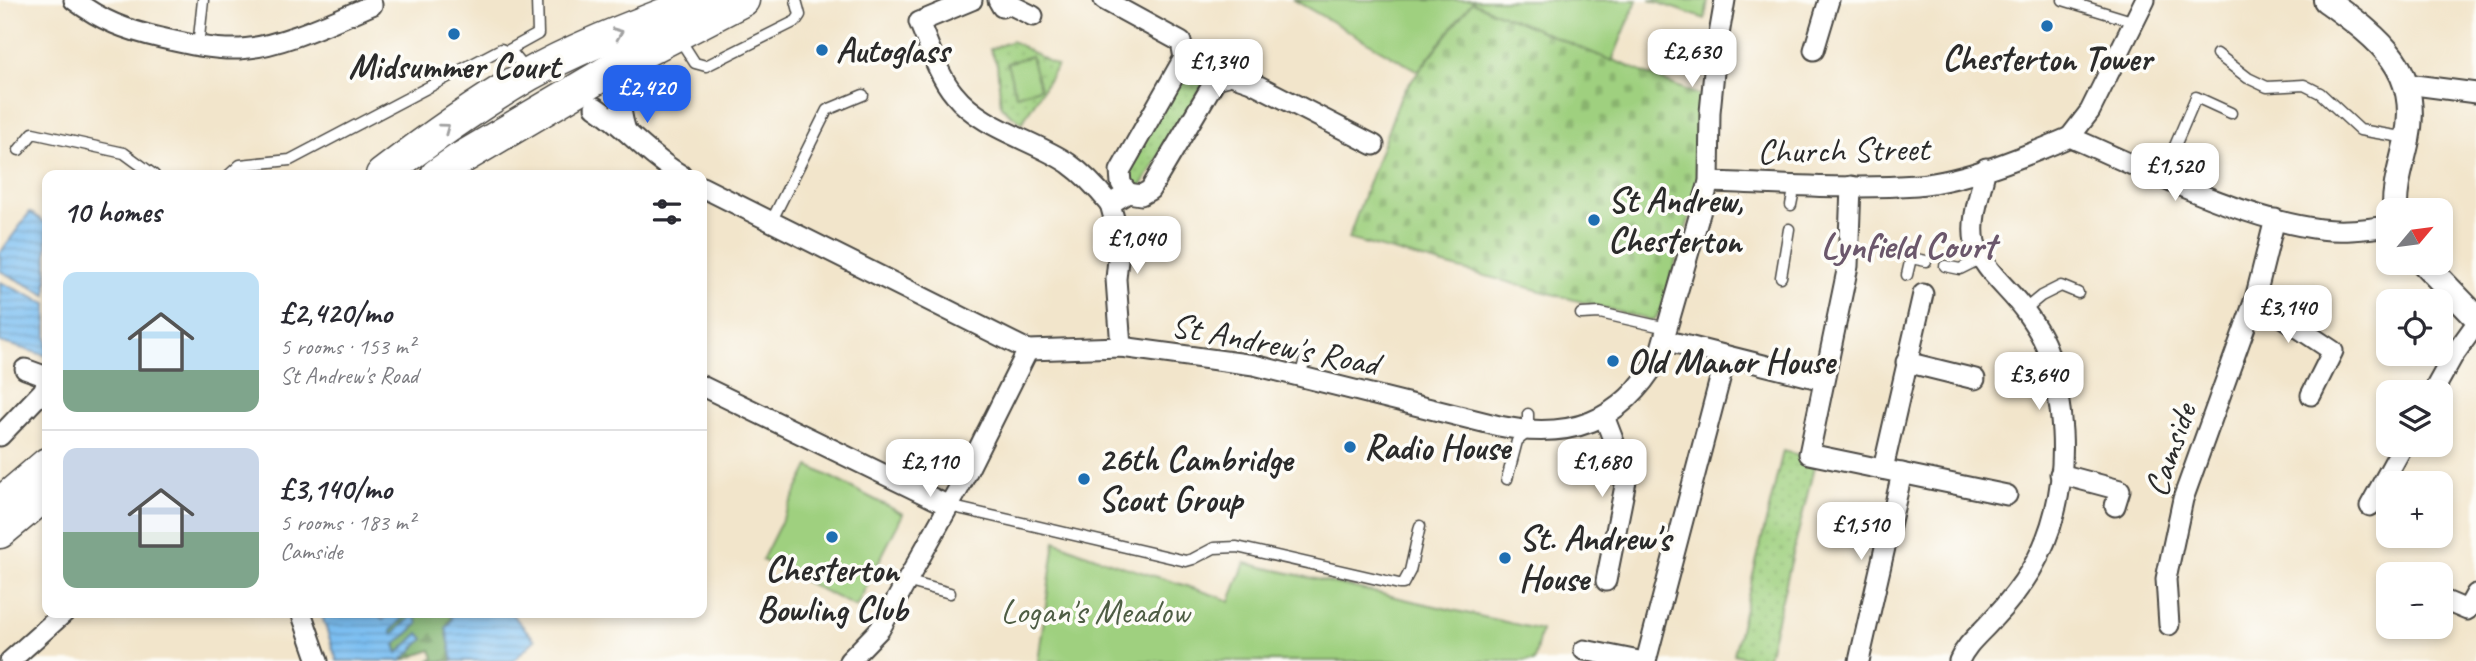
<!DOCTYPE html>
<html lang="en">
<head>
<meta charset="utf-8">
<style>
  :root { --surface:#fff; --page:#f7f7f7; --text:#2b2b33; --muted:#7c7c81; --line:#e1e1e2; --accent:#2563eb }
  body { margin:0; font-family:Caveat,sans-serif; background:var(--page); color:var(--text); height:100vh; display:flex; flex-direction:column; font-size:26px; white-space:nowrap }
  * { box-sizing:border-box; margin:0 }
  p { font-size:23px; color:var(--muted) }
  .icon { flex:none; width:38px; height:38px; fill:none; stroke:currentColor; stroke-width:2; stroke-linecap:round; stroke-linejoin:round }
  .map { position:relative; flex:1; overflow:hidden }
  .sheet { position:absolute; left:42px; top:170px; width:665px; height:448px; display:flex; flex-direction:column; background:var(--surface); border-radius:14px; box-shadow:0 4px 10px #0003 }
  .sheet>* { flex:none }
  .needle { width:46px; rotate:61deg }
  .fabs { position:absolute; left:2376px; top:198px; display:grid; gap:14px }
  .fabs a { display:grid; place-items:center; width:77px; height:77px; border-radius:14px; background:var(--surface); box-shadow:0 4px 10px #0003; font-size:35px }
  .price { position:absolute; translate:-50% -60px; padding:0 16px; border-radius:14px; background:#fff; color:#222; font-size:23px; line-height:46px; filter:drop-shadow(0 2px 4px #0008) }
  .price::after { content:''; position:absolute; left:50%; top:42px; width:21px; height:16px; margin-left:-10px; background:inherit; clip-path:polygon(0 0,100% 0,50% 100%) }
  .price.selected { background:var(--accent); color:#fff }
  ul { padding:0; list-style:none }
  li { display:flex; align-items:center; gap:21px; height:175px; padding:0 21px }
  li+li { border-top:2px solid var(--line) }
  li span { display:grid; place-items:center; flex:none; width:196px; height:140px; border-radius:14px; color:#555 }
  li>.icon { margin-inline-start:auto }
  span .icon { width:84px; height:84px; fill:#fffc; stroke-width:1 }
  li b { font-size:30px }
  h2 { display:flex; justify-content:space-between; align-items:center; height:84px; padding:0 21px; font-size:30px }
  .map>svg:first-child { display:block }
</style>
</head>
<body>
<div class="map">
<svg width="2476" height="661" viewBox="0 0 2476 661">
  <defs>
    <pattern id="grass-dots" width="8" height="8" patternUnits="userSpaceOnUse" patternTransform="scale(1.75)"><rect width="8" height="8" fill="#9fd07f"/><path d="M2 2h.1M6 6h.1" fill="none" stroke="#89b36e" stroke-width="1.8" stroke-linecap="round"/></pattern>
    <pattern id="forest-firs" width="22" height="20" patternUnits="userSpaceOnUse" patternTransform="scale(1.75)"><rect width="22" height="20" fill="#7fb26e"/><path d="M5 1l3.5 6h-7zM16 11l3.5 6h-7z" fill="#68915b"/></pattern>
    <pattern id="cemetery-stones" width="16" height="16" patternUnits="userSpaceOnUse" patternTransform="scale(1.75)"><rect width="16" height="16" fill="#9fd07f"/><path d="M2 7V4a2 2 0 0 1 4 0v3zM10 15v-3a2 2 0 0 1 4 0v3z" fill="#89b36e"/></pattern>
    <pattern id="water-rules" width="6" height="5" patternUnits="userSpaceOnUse" patternTransform="scale(1.75)"><rect width="6" height="5" fill="#7cbff2"/><path d="M0 2.5h6" fill="none" stroke="#669bc4"/></pattern>
  </defs>
  <rect width="100%" height="100%" fill="#fdfcf7"/>
  <filter id="ink" filterUnits="userSpaceOnUse"><feTurbulence type="fractalNoise" baseFrequency=".0143" numOctaves="2"/><feDisplacementMap in="SourceGraphic" scale="14" xChannelSelector="R" yChannelSelector="G"/><feConvolveMatrix kernelMatrix="1 2 1 2 8 2 1 2 1" color-interpolation-filters="sRGB"/></filter>
  <filter id="wash" filterUnits="userSpaceOnUse"><feTurbulence type="fractalNoise" baseFrequency=".00686" numOctaves="4" result="noise"/><feDisplacementMap in="SourceGraphic" scale="28" xChannelSelector="R" yChannelSelector="G"/><feGaussianBlur stdDeviation="1.57" result="paint"/><feColorMatrix in="noise" values="0 0 0 0 0 0 0 0 0 0 0 0 0 0 0 0 0 1.4 0 .05"/><feComposite in="paint" operator="in"/></filter>
  <g filter="url(#wash)">
    <rect width="100%" height="100%" fill="#f2e5cb"/>
    <g fill="url(#grass-dots)" stroke="#657e55" stroke-width="2">
      <polygon points="1012,41 1057,66 1022,123 1001,107 997,64 990,49"/>
      <polygon points="1194,64 1202,65 1209,75 1142,185 1135,185 1129,180 1128,168 1187,68"/>
      <polygon points="1783,451 1816,459 1767,661 1756,661 1734,654"/>
    </g>
    <polygon fill="url(#forest-firs)" stroke="#556e4c" stroke-width="2" points="408,613 450,613 452,619 446,628 453,661 429,661 434,658 431,650 401,661 424,639 419,634 398,654 395,645 418,624 411,617 393,635 391,631"/>
    <polygon fill="url(#cemetery-stones)" stroke="#657e55" stroke-width="2" points="1472,2 1703,97 1700,183 1661,310 1655,319 1649,320 1348,239 1401,95"/>
    <g fill="#9fd07f" stroke="#657e55" stroke-width="2">
      <polygon points="1294,0 1637,0 1612,61 1472,2 1418,71"/>
      <polygon points="1650,0 1708,0 1705,19"/>
      <polygon points="1031,56 1040,88 1016,95 1007,63"/>
      <polygon points="809,466 903,514 856,607 762,560"/>
      <path d="M 1055,541 C 1111,566 1172,579 1230,601 L 1245,563 L 1541,630 L 1534,661 L 1038,661 Z"/>
    </g>
    <g fill="url(#water-rules)" stroke="#54758e" stroke-width="2">
      <polygon points="30,212 47,224 47,295 0,271 0,253"/>
      <polygon points="0,282 47,304 47,356 0,342"/>
      <polygon points="321,613 377,613 383,620 390,613 408,613 391,631 393,634 411,617 416,617 418,624 395,645 398,653 419,633 424,639 401,661 337,661"/>
      <polygon points="450,613 511,613 535,640 513,661 453,661 446,628 452,619"/>
    </g>
  </g>
  <g filter="url(#ink)">
    <g fill="none" stroke-linecap="round" stroke-linejoin="round">
      <defs>
        <g id="service">
          <polyline points="2063,0 2135,22"/>
          <polyline points="679,38 695,63 706,66 796,21 800,15 796,0"/>
          <polyline points="198,47 203,0"/>
          <polyline points="509,50 538,34 537,0"/>
          <polyline points="2217,54 2248,78 2267,87 2304,85 2320,93 2360,130 2407,138"/>
          <polyline points="19,150 33,133 124,153 154,175"/>
          <polyline points="229,175 240,165 290,160 501,49 513,54 527,71"/>
          <polyline points="2162,176 2196,97 2231,113"/>
          <polyline points="1791,205 1795,185"/>
          <polyline points="771,222 827,110 863,95"/>
          <polyline points="1945,266 1960,269 1982,258"/>
          <polyline points="1907,275 1911,258 1926,261"/>
          <polyline points="1781,277 1789,229"/>
          <polyline points="2024,310 2041,296 2061,286 2078,293"/>
          <polyline points="1581,314 1600,313 1667,328"/>
          <polyline points="1300,377 1306,355"/>
          <polyline points="1507,479 1517,441 1528,432 1528,414"/>
          <polyline points="949,506 1186,561 1193,559 1214,548 1237,547 1399,584 1403,584 1410,571 1420,526"/>
          <polyline points="906,581 950,593"/>
        </g>
        <g id="minor">
          <path d="M 74,0 C 102,21 126,30 161,38 C 187,44 213,50 240,49 C 280,47 334,21 372,5"/>
          <path d="M 972,0 L 919,22 C 929,45 938,75 954,94 C 982,129 1032,139 1068,163 C 1085,175 1097,188 1110,204"/>
          <polyline points="998,0 1002,7 1009,4 1033,16"/>
          <polyline points="1104,0 1181,42 1184,58 1196,55 1206,57 1215,67 1216,79 1231,75 1251,82 1374,145"/>
          <polyline points="1814,50 1829,0"/>
          <polyline points="2407,84 2476,93"/>
          <path d="M 595,107 C 626,127 648,156 681,175"/>
          <path d="M 626,131 C 616,99 621,89 631,58"/>
          <polyline points="2070,137 2090,111 2145,0"/>
          <path d="M 1709,182 C 1778,184 1849,190 1917,185 C 1965,181 2026,156 2070,137 C 2144,169 2240,219 2320,229 C 2343,232 2366,229 2389,226"/>
          <polyline points="1851,186 1848,266 1809,454 2007,495"/>
          <path d="M 702,187 L 1028,350 L 1121,347 L 1254,365 L 1499,426 C 1569,440 1621,423 1658,359 L 1709,182 L 1710,112 L 1716,52 L 1725,0"/>
          <polyline points="1128,193 1121,183 1120,171 1184,58"/>
          <polyline points="2255,299 2333,351 2311,395"/>
          <polyline points="1664,340 1823,380"/>
          <polyline points="1121,347 1116,279 1120,240 1110,204 1128,193 1141,195 1150,190 1216,79"/>
          <polyline points="1906,362 1975,379"/>
          <polyline points="25,369 47,377"/>
          <polyline points="702,386 949,506"/>
          <polyline points="2433,392 2453,356 2476,324"/>
          <polyline points="1604,416 1627,476 1606,581"/>
          <polyline points="0,436 43,391 47,382"/>
          <polyline points="1883,469 1923,294"/>
          <polyline points="2060,474 2120,490 2115,506"/>
          <polyline points="2370,506 2404,444"/>
          <polyline points="2441,599 2467,610 2476,594"/>
          <polyline points="301,612 318,661"/>
          <polyline points="2169,625 2166,579 2183,499 2255,299 2275,219"/>
          <polyline points="1584,650 1639,661"/>
          <polyline points="10,661 65,612"/>
          <polyline points="849,661 880,629 960,486 1028,350"/>
          <polyline points="1646,661 1726,356"/>
          <polyline points="1859,661 1902,473"/>
          <path d="M 1959,661 C 1966,644 1980,634 1992,620 C 2023,587 2044,556 2055,511 C 2068,460 2063,403 2048,352 C 2044,339 2033,322 2025,311 C 2009,288 1982,270 1975,242 C 1970,219 1981,191 1986,168"/>
        </g>
        <g id="tertiary">
          <path d="M 2326,0 C 2378,38 2422,68 2407,140 C 2402,164 2394,186 2395,210"/>
          <polyline points="2423,262 2476,317"/>
        </g>
        <g id="primary">
          <path d="M 382,175 C 429,139 477,105 528,75 C 583,44 644,23 701,0"/>
          <polyline points="437,175 460,159 631,58 743,0"/>
          <polyline points="0,504 47,464"/>
          <polyline points="0,532 41,498"/>
        </g>
      </defs>
      <use href="#service" stroke="#494743" stroke-width="13"/>
      <use href="#minor" stroke="#494743" stroke-width="23"/>
      <use href="#tertiary" stroke="#494743" stroke-width="28"/>
      <use href="#primary" stroke="#494743" stroke-width="35"/>
      <use href="#service" stroke="#fff" stroke-width="10"/>
      <use href="#minor" stroke="#fff" stroke-width="19"/>
      <use href="#tertiary" stroke="#fff" stroke-width="24"/>
      <use href="#primary" stroke="#fff" stroke-width="32"/>
    </g>
    <defs><path id="oneway-chevron" d="M-2-3.5L2.5 0L-2 3.5" fill="none" stroke-width="1.6" stroke-linecap="round" stroke-linejoin="round" transform="scale(1.75)"/></defs>
    <g stroke="#a0a0a0">
      <use href="#oneway-chevron" transform="translate(618 33) rotate(-22)"/>
      <use href="#oneway-chevron" transform="translate(445 128) rotate(-36)"/>
    </g>
  </g>
  <g fill="#1f6fb2" stroke="#fdfcf7" stroke-width="2.5">
    <circle cx="2047" cy="26" r="7"/>
    <circle cx="454" cy="34" r="7"/>
    <circle cx="822" cy="50" r="7"/>
    <circle cx="1594" cy="220" r="7"/>
    <circle cx="1613" cy="361" r="7"/>
    <circle cx="1350" cy="447" r="7"/>
    <circle cx="1084" cy="479" r="7"/>
    <circle cx="832" cy="537" r="7"/>
    <circle cx="1505" cy="558" r="7"/>
  </g>
  <g text-anchor="middle" dominant-baseline="central" stroke-width="7" stroke-linejoin="round" paint-order="stroke">
    <g font-size="35" font-weight="bold" fill="#2b2b2b" stroke="#fdfcf7" text-anchor="start">
      <text x="836" y="50">Autoglass</text>
      <text x="2047" y="58" text-anchor="middle">Chesterton Tower</text>
      <text x="454" y="66" text-anchor="middle">Midsummer Court</text>
      <text x="1608" y="200">St Andrew,<tspan x="1608" dy="40">Chesterton</tspan></text>
      <text x="1627" y="361">Old Manor House</text>
      <text x="1364" y="447">Radio House</text>
      <text x="1098" y="459">26th Cambridge<tspan x="1098" dy="40">Scout Group</tspan></text>
      <text x="1519" y="538">St. Andrew's<tspan x="1519" dy="40">House</tspan></text>
      <text x="832" y="569" text-anchor="middle">Chesterton<tspan x="832" dy="40">Bowling Club</tspan></text>
    </g>
    <g font-size="35" fill="#2b2b2b" stroke="#fdfcf7">
      <text transform="translate(1843 150) rotate(-1)">Church Street</text>
      <text transform="translate(1275 344) rotate(11)">St Andrew's Road</text>
      <text transform="translate(2170 450) rotate(-71)">Camside</text>
    </g>
    <g font-size="35" fill="#4e5d44" stroke="#fdfcf7">
      <text x="1095" y="611">Logan's Meadow</text>
    </g>
    <g font-size="37" font-weight="bold" fill="#6b576b" stroke="#fdfcf7">
      <text x="1908" y="245">Lynfield Court</text>
    </g>
  </g>
</svg>
<div class="fabs">
<a><svg class="needle" viewBox="-14 -14 28 28"><path d="M0-13l5 13h-10z" fill="#e53935"/><path d="M0 13l5-13h-10z" fill="#7c7c81"/></svg></a>
<a><svg class="icon" aria-label="locate" viewBox="0 0 24 24"><circle cx="12" cy="12" r="6"/><path d="M12 2v4M12 18v4M2 12h4M18 12h4"/></svg></a>
<a><svg class="icon" aria-label="layers" viewBox="0 0 24 24"><path d="M12 4l9 5-9 5-9-5zM3 14l9 5 9-5"/></svg></a>
<a>+</a>
<a>−</a>
</div>
<b class="price" style="left:1692px;top:89px">£2,630</b>
<b class="price" style="left:1219px;top:99px">£1,340</b>
<b class="price selected" style="left:647px;top:125px">£2,420</b>
<b class="price" style="left:2175px;top:203px">£1,520</b>
<b class="price" style="left:1137px;top:276px">£1,040</b>
<b class="price" style="left:2288px;top:345px">£3,140</b>
<b class="price" style="left:2039px;top:412px">£3,640</b>
<b class="price" style="left:930px;top:499px">£2,110</b>
<b class="price" style="left:1602px;top:499px">£1,680</b>
<b class="price" style="left:1861px;top:562px">£1,510</b>
<section class="sheet">
<h2>10 homes<svg class="icon" aria-label="filters" viewBox="0 0 24 24"><path d="M4 7h16M4 17h16"/><circle cx="9" cy="7" r="2"/><circle cx="15" cy="17" r="2"/></svg></h2>
<ul>
<li><span style="background:linear-gradient(#bfe0f5 70%,#7fa58c 0)"><svg class="icon" aria-label="home" viewBox="0 0 24 24"><path d="M3 11l9-7 9 7M6 9v11h12V9"/></svg></span><div><b>£2,420/mo</b><p>5 rooms · 153 m²</p><p>St Andrew's Road</p></div></li>
<li><span style="background:linear-gradient(#c9d6e8 60%,#7fa58c 0)"><svg class="icon" aria-label="home" viewBox="0 0 24 24"><path d="M3 11l9-7 9 7M6 9v11h12V9"/></svg></span><div><b>£3,140/mo</b><p>5 rooms · 183 m²</p><p>Camside</p></div></li>
</ul>
</section>
</div>
</body>
</html>
